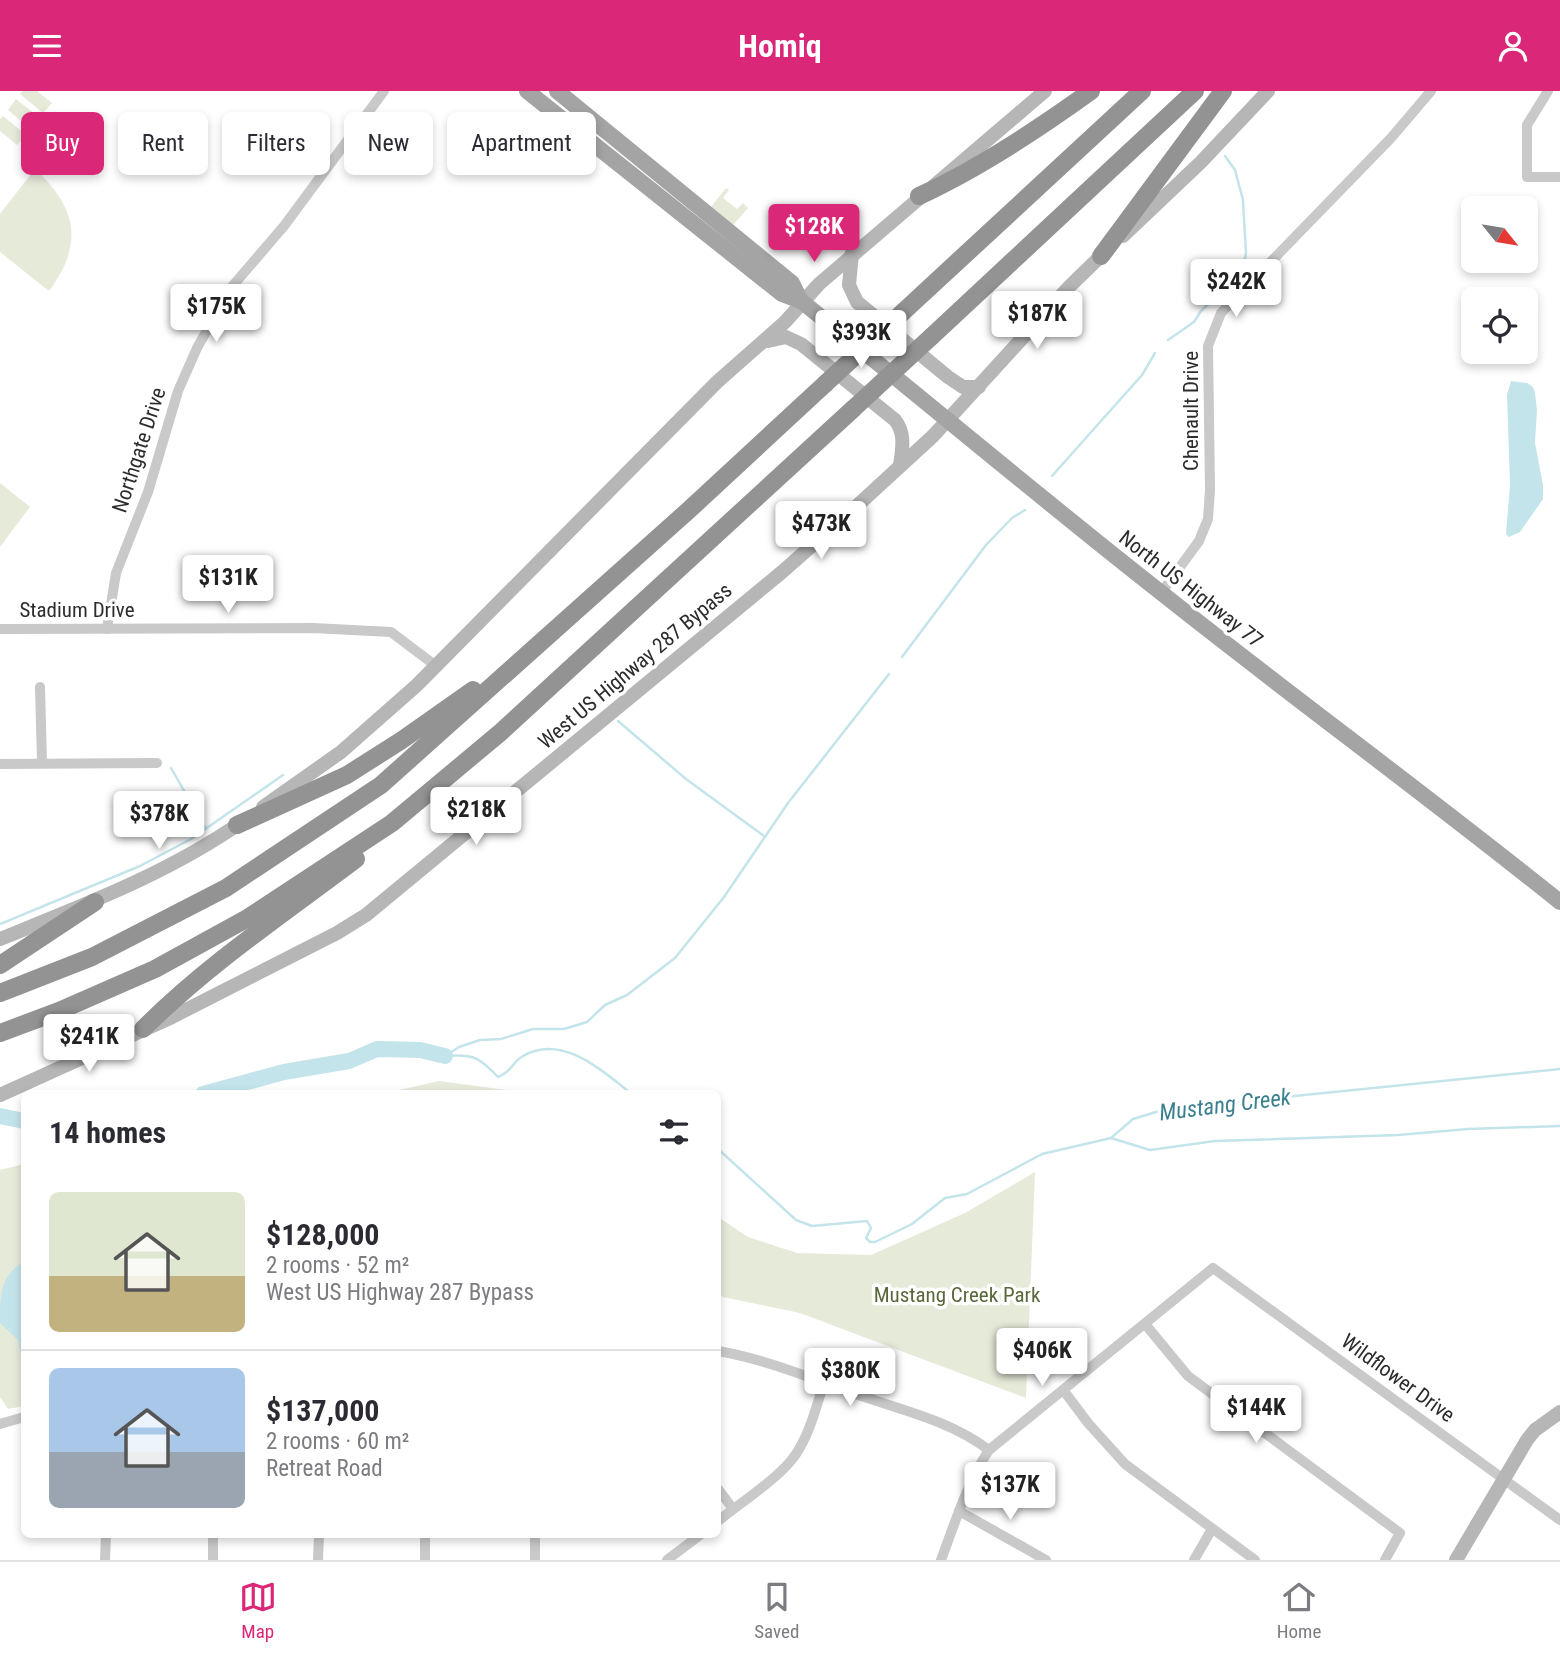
<!DOCTYPE html>
<html lang="en">
<head>
<meta charset="utf-8">
<style>
  :root { --surface:#fff; --page:#f2f2f3; --text:#2b2b33; --muted:#7c7c81; --line:#e1e1e2; --accent:#db2777 }
  body { margin:0; font-family:"Roboto Condensed",sans-serif; background:var(--page); color:var(--text); height:100vh; display:flex; flex-direction:column; font-size:26px; white-space:nowrap }
  * { box-sizing:border-box; margin:0 }
  p { font-size:23px; color:var(--muted) }
  .icon { flex:none; width:38px; height:38px; fill:none; stroke:currentColor; stroke-width:2; stroke-linecap:round; stroke-linejoin:round }
  .map { position:relative; flex:1; overflow:hidden }
  .side { position:absolute; left:21px; top:999px; width:700px; height:448px; display:flex; flex-direction:column; background:var(--surface); border-radius:10px; box-shadow:0 4px 10px #0003 }
  .side>* { flex:none }
  .guide { position:absolute; left:21px; top:21px; width:700px; height:63px; display:flex; gap:14px }
  .needle { width:46px; rotate:120deg }
  .buttons { position:absolute; left:1461px; top:105px; display:grid; gap:14px }
  .buttons a { display:grid; place-items:center; width:77px; height:77px; border-radius:10px; background:var(--surface); box-shadow:0 4px 10px #0003; font-size:35px }
  .price { position:absolute; translate:-50% -60px; padding:0 16px; border-radius:7px; background:#fff; color:#222; font-size:23px; line-height:46px; filter:drop-shadow(0 2px 4px #0008) }
  .price::after { content:''; position:absolute; left:50%; top:42px; width:21px; height:16px; margin-left:-10px; background:inherit; clip-path:polygon(0 0,100% 0,50% 100%) }
  .price.active { background:var(--accent); color:#fff }
  ul { padding:0; list-style:none }
  li { display:flex; align-items:center; gap:21px; height:175px; padding:0 28px }
  li+li { border-top:2px solid var(--line) }
  li span { display:grid; place-items:center; flex:none; width:196px; height:140px; border-radius:10px; color:#555 }
  li>.icon { margin-inline-start:auto }
  span .icon { width:84px; height:84px; fill:#fffc; stroke-width:1 }
  li b { font-size:30px }
  h2 { display:flex; justify-content:space-between; align-items:center; height:84px; padding:0 28px; font-size:30px }
  .pill { padding:0 24px; border-radius:10px; background:var(--surface); box-shadow:0 4px 10px #0003; font-size:24px; line-height:63px }
  .pill.active { background:var(--accent); color:#fff }
  header { display:flex; justify-content:space-between; align-items:center; height:91px; padding:0 28px; background:var(--accent); color:#fff; font-size:32px; font-weight:700 }
  .tab-bar { display:flex; justify-content:space-around; align-items:center; height:98px; border-top:2px solid var(--line); background:var(--surface); font-size:19px; color:var(--muted) }
  .tab-bar a { display:grid; justify-items:center; gap:4px }
  .tab-bar .active { color:var(--accent) }
  .map>svg:first-child { display:block }
</style>
</head>
<body>
<header><svg class="icon" aria-label="menu" viewBox="0 0 24 24"><path d="M4 6h16M4 12h16M4 18h16"/></svg>Homiq<svg class="icon" aria-label="person" viewBox="0 0 24 24"><circle cx="12" cy="8" r="4"/><path d="M4 21q1-7 8-7t8 7"/></svg></header>
<div class="map">
<svg width="1560" height="1469" viewBox="0 0 1560 1469">
  <rect width="100%" height="100%" fill="#fff"/>
  <g fill="#e6ead9">
    <polygon points="23,0 37,0 52,12 43,22 20,3"/>
    <polygon points="16,8 40,27 31,38 8,19"/>
    <polygon points="3,25 26,44 17,54 0,40 0,28"/>
    <path d="M 35,78 C 77,117 84,153 49,200 L 0,161 L 0,123 Z"/>
    <polygon points="726,97 729,99 723,107 737,118 743,112 748,117 733,134 713,124 711,116"/>
    <polygon points="0,392 30,416 0,456"/>
    <polygon points="439,990 514,1000 520,1003 381,1003"/>
    <polygon points="24,1073 24,1315 8,1318 0,1306 0,1079"/>
    <polygon points="1035,1081 1026,1307 800,1222 718,1205 718,1126 748,1146 797,1162 871,1164 965,1122"/>
  </g>
  <g fill="#c4e4eb">
    <polygon points="1511,290 1527,292 1533,296 1535,302 1537,319 1535,352 1543,394 1543,408 1520,441 1509,446 1506,443 1510,394 1507,304"/>
    <path d="M 24,1171 L 24,1279 L 18,1249 L 0,1232 C 0,1204 0,1184 24,1171 Z"/>
  </g>
  <g fill="none" stroke-linecap="round" stroke-linejoin="round">
    <g stroke="#c4e4eb" stroke-width="2.5">
      <polyline points="1168,249 1194,231 1201,220 1218,204 1225,191 1244,172 1246,162 1243,109 1235,79 1225,65"/>
      <polyline points="1052,385 1142,284 1155,262"/>
      <polyline points="902,566 986,454 1012,427 1025,419"/>
      <polyline points="618,630 686,688 764,745"/>
      <polyline points="171,677 206,738"/>
      <polyline points="0,833 140,775 191,748 283,684"/>
      <polyline points="445,965 459,956 480,949 501,948 533,938 564,938 587,931 605,914 627,904 675,867 724,806 788,712 889,583"/>
      <path d="M 448,965 C 474,963 480,967 498,986 C 512,981 512,971 523,965 C 563,942 603,981 632,1003"/>
      <polyline points="1111,1047 1150,1059 1215,1050 1398,1044 1468,1038 1560,1035"/>
      <polyline points="718,1058 796,1129 812,1135 867,1130 871,1137 866,1147 870,1151 875,1151 912,1133 945,1107 967,1103 1042,1063 1111,1047 1133,1028 1166,1018 1560,978"/>
    </g>
    <g stroke="#c4e4eb" stroke-width="16">
      <polyline points="203,1003 284,981 349,970 377,958 420,959 445,965"/>
      <polyline points="0,1025 24,1030"/>
    </g>
    <g stroke="#c9c9c9" stroke-width="10">
      <polyline points="1548,0 1527,34 1527,86 1560,86"/>
      <polyline points="1161,502 1199,450 1208,428 1210,399 1208,255 1221,222 1391,47 1431,0"/>
      <polyline points="0,538 313,537 391,541 436,575"/>
      <polyline points="107,538 116,482 148,401 178,300 197,257 230,198 284,135 384,0"/>
      <polyline points="40,596 42,672"/>
      <polyline points="0,673 157,672"/>
      <polyline points="1145,1233 1188,1285 1400,1442 1385,1469"/>
      <path d="M 718,1260 C 765,1268 810,1287 856,1303 C 901,1319 949,1329 989,1359"/>
      <polyline points="1064,1300 1088,1332 1125,1373 1255,1469"/>
      <polyline points="0,1333 24,1326"/>
      <polyline points="718,1398 733,1418"/>
      <polyline points="959,1420 1046,1469"/>
      <path d="M 718,1430 C 740,1412 781,1386 796,1363 C 810,1342 816,1316 824,1292"/>
      <polyline points="105,1469 106,1444"/>
      <polyline points="213,1469 213,1444"/>
      <polyline points="318,1469 319,1444"/>
      <polyline points="425,1469 425,1444"/>
      <polyline points="535,1469 535,1444"/>
      <polyline points="667,1469 700,1444"/>
      <path d="M 941,1469 C 955,1432 967,1392 989,1359 L 1213,1177 L 1560,1429"/>
      <polyline points="1194,1469 1212,1438"/>
    </g>
    <g stroke="#b6b6b6" stroke-width="14">
      <polyline points="1123,145 1201,71 1268,0"/>
      <polyline points="852,162 849,194 857,211 948,286 963,296 979,296"/>
      <path d="M 768,250 L 786,246 L 801,253 L 895,329 C 906,343 902,359 900,375"/>
      <polyline points="263,716 341,661 417,594 717,291 785,231 819,193 1045,0"/>
      <path d="M 0,848 C 84,814 169,782 243,730"/>
      <polyline points="0,1004 172,926 337,842 366,824 782,481 859,413 933,345 1069,196 1108,158"/>
      <polyline points="1456,1469 1527,1349 1535,1339 1560,1321"/>
    </g>
    <g stroke="#a4a4a4" stroke-width="16">
      <path d="M 527,0 L 782,203 L 801,210 C 921,306 1038,405 1159,500 C 1291,605 1428,705 1560,811"/>
      <polyline points="557,0 792,192 801,210"/>
    </g>
    <g stroke="#939393" stroke-width="18">
      <path d="M 919,105 C 980,77 1037,39 1091,0"/>
      <polyline points="1101,165 1223,0"/>
      <polyline points="903,221 1142,0"/>
      <polyline points="931,246 1195,0"/>
      <polyline points="237,734 347,684 402,649 473,599"/>
      <polyline points="0,874 95,811"/>
      <polyline points="0,902 92,866 226,797 381,694 690,418 825,293"/>
      <path d="M 143,938 C 207,874 283,823 356,768"/>
      <polyline points="0,942 59,920 155,878 246,828 392,732 501,641 853,318"/>
    </g>
    <g stroke="#939393" stroke-width="18">
      <polyline points="825,293 903,221"/>
      <polyline points="853,318 931,246"/>
    </g>
  </g>
  <g text-anchor="middle" dominant-baseline="central" stroke-width="7" stroke-linejoin="round" paint-order="stroke">
    <g font-size="21" fill="#2c2c2c" stroke="#fff">
      <text transform="translate(1191 320) rotate(-90)">Chenault Drive</text>
      <text transform="translate(139 359) rotate(-72)">Northgate Drive</text>
      <text transform="translate(1191 498) rotate(38)">North US Highway 77</text>
      <text x="77" y="519">Stadium Drive</text>
      <text transform="translate(635 575) rotate(-40)">West US Highway 287 Bypass</text>
      <text transform="translate(1398 1287) rotate(36)">Wildflower Drive</text>
    </g>
    <g font-size="21" fill="#596839" stroke="#fff">
      <text x="957" y="1204">Mustang Creek Park</text>
    </g>
    <g font-size="23" font-style="italic" fill="#397f8f" stroke="#fff">
      <text transform="translate(1225 1014) rotate(-7)">Mustang Creek</text>
    </g>
  </g>
</svg>
<div class="buttons">
<a><svg class="needle" viewBox="-14 -14 28 28"><path d="M0-13l5 13h-10z" fill="#e53935"/><path d="M0 13l5-13h-10z" fill="#7c7c81"/></svg></a>
<a><svg class="icon" aria-label="locate" viewBox="0 0 24 24"><circle cx="12" cy="12" r="6"/><path d="M12 2v4M12 18v4M2 12h4M18 12h4"/></svg></a>
</div>
<b class="price active" style="left:814px;top:173px">$128K</b>
<b class="price" style="left:1236px;top:228px">$242K</b>
<b class="price" style="left:216px;top:253px">$175K</b>
<b class="price" style="left:1037px;top:260px">$187K</b>
<b class="price" style="left:861px;top:279px">$393K</b>
<b class="price" style="left:821px;top:470px">$473K</b>
<b class="price" style="left:228px;top:524px">$131K</b>
<b class="price" style="left:476px;top:756px">$218K</b>
<b class="price" style="left:159px;top:760px">$378K</b>
<b class="price" style="left:89px;top:983px">$241K</b>
<b class="price" style="left:1042px;top:1297px">$406K</b>
<b class="price" style="left:850px;top:1317px">$380K</b>
<b class="price" style="left:1256px;top:1354px">$144K</b>
<b class="price" style="left:1010px;top:1431px">$137K</b>
<div class="guide">
<a class="pill active">Buy</a>
<a class="pill">Rent</a>
<a class="pill">Filters</a>
<a class="pill">New</a>
<a class="pill">Apartment</a>
</div>
<section class="side">
<h2>14 homes<svg class="icon" aria-label="filters" viewBox="0 0 24 24"><path d="M4 7h16M4 17h16"/><circle cx="9" cy="7" r="2"/><circle cx="15" cy="17" r="2"/></svg></h2>
<ul>
<li><span style="background:linear-gradient(#dfe7d0 60%,#c2b280 0)"><svg class="icon" aria-label="home" viewBox="0 0 24 24"><path d="M3 11l9-7 9 7M6 9v11h12V9"/></svg></span><div><b>$128,000</b><p>2 rooms · 52 m²</p><p>West US Highway 287 Bypass</p></div></li>
<li><span style="background:linear-gradient(#a9c7e8 60%,#9aa5b1 0)"><svg class="icon" aria-label="home" viewBox="0 0 24 24"><path d="M3 11l9-7 9 7M6 9v11h12V9"/></svg></span><div><b>$137,000</b><p>2 rooms · 60 m²</p><p>Retreat Road</p></div></li>
</ul>
</section>
</div>
<nav class="tab-bar">
<a class="active"><svg class="icon" aria-label="map" viewBox="0 0 24 24"><path d="M3 6l6-2 6 2 6-2v14l-6 2-6-2-6 2zM9 4v14M15 6v14"/></svg>Map</a>
<a><svg class="icon" aria-label="saved" viewBox="0 0 24 24"><path d="M7 4h10v16l-5-4-5 4z"/></svg>Saved</a>
<a><svg class="icon" aria-label="home" viewBox="0 0 24 24"><path d="M3 11l9-7 9 7M6 9v11h12V9"/></svg>Home</a>
</nav>
</body>
</html>
